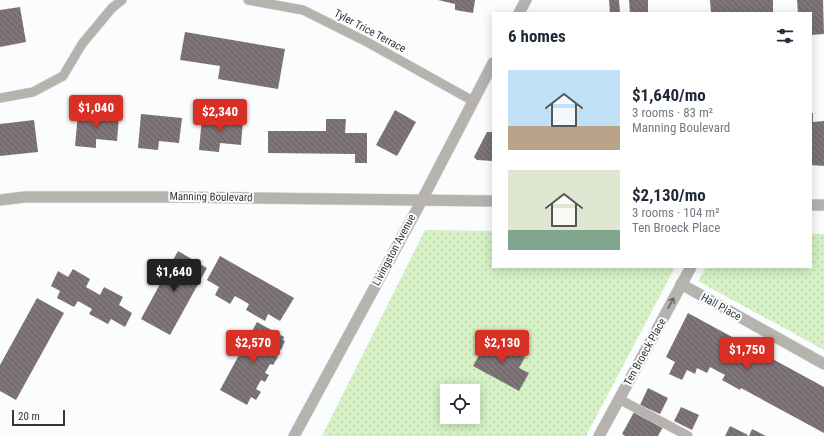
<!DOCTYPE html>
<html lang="en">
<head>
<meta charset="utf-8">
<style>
  :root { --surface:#fff; --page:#f6f6f7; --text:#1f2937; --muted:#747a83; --accent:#d93025 }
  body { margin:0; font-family:"Roboto Condensed",sans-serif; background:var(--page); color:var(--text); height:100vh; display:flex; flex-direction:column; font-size:15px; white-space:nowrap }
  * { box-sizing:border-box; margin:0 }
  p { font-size:13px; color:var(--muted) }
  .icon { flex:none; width:22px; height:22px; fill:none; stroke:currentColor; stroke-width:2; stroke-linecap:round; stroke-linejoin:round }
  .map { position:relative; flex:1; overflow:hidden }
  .panel { position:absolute; left:492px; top:12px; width:320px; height:256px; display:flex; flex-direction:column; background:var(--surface); border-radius:0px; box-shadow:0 2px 10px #0003 }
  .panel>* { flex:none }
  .tools { position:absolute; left:440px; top:384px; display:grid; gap:8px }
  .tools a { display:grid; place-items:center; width:40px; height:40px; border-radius:0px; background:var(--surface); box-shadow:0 2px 10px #0003; font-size:20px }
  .scale { position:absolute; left:12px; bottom:10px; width:53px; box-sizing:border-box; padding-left:4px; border:2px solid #34373a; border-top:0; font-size:11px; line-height:14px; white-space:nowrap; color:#34373a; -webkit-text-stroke:3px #fafcfd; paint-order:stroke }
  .price { position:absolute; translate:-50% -34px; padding:0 9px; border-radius:4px; background:var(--accent); color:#fff; font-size:13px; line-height:26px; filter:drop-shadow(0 1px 2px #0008) }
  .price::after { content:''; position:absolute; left:50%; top:24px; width:12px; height:9px; margin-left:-6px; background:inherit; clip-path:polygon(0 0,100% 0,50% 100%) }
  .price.active { background:#222; color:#fff }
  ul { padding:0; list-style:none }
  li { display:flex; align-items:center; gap:12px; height:100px; padding:0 16px }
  li span { display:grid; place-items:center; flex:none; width:112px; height:80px; border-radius:0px; color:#555 }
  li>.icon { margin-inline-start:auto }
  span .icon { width:48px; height:48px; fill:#fffc; stroke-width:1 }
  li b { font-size:17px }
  h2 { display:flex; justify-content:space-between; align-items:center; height:48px; padding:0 16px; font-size:17px }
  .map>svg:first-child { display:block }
</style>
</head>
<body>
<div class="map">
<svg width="824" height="436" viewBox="0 0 824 436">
  <defs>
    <pattern id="park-dots" width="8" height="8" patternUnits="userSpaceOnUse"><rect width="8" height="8" fill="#d6f1c5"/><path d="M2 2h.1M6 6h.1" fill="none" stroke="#b8cfaa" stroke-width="1.8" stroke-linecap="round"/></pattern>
    <pattern id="building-back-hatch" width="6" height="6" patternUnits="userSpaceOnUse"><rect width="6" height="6" fill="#7f7579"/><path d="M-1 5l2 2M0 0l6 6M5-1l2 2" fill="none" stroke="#696164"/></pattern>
  </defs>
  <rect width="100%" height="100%" fill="#fafcfd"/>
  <g fill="url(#park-dots)" fill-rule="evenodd">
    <path d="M 425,230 L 493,231 L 493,267 L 675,267 L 586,436 L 322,436 ZM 447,391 L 473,391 L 473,417 L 447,417 Z"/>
    <polygon points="811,234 824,234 824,350 698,281 706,267 811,267"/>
  </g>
  <g fill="url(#building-back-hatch)">
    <polygon points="438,0 475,0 473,13 455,10 455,4"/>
    <polygon points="609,0 619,0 620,13 610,13"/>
    <polygon points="629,0 648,0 648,12 630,13"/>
    <polygon points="710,0 773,0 773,13 711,13"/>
    <polygon points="797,0 823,0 824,34 811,35 811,13 798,13"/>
    <polygon points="20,7 26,42 0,47 0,10"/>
    <polygon points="185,32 285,49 278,89 218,79 220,66 180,60"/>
    <polygon points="395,110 416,122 397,156 376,145"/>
    <polygon points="78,113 119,116 117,141 96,139 96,148 75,146"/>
    <polygon points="811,113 813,113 813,122 824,121 824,166 811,165"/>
    <polygon points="141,114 182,118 179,143 159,141 158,150 138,148"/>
    <polygon points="202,117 243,120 241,145 220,143 219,152 199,150"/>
    <polygon points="326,119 346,119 345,133 367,133 367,163 355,163 355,154 268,153 268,131 326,131"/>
    <polygon points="34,120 38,152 0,156 0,124"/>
    <polygon points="487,132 493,132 493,161 477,160 474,157"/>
    <polygon points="178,251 207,268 170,335 141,319"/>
    <polygon points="220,256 294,298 280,321 268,314 265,321 246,310 249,304 235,296 230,304 215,295 219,287 207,280"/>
    <polygon points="73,269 90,279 86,287 100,295 104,287 123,297 119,305 132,313 125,327 111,319 108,324 89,314 92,309 78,301 74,307 57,298 60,291 51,286 58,271 68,277"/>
    <polygon points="37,298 64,313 16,400 0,391 0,365"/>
    <polygon points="688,313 824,387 824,433 741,388 740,390 722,380 725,375 710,367 707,373 697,368 695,374 687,370 682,380 669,374 675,362 666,357"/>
    <polygon points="257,322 284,337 283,340 285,341 281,350 278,348 275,355 278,357 273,365 270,364 265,373 269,375 265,382 261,380 256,389 261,392 256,400 251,397 247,405 220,390"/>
    <polygon points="489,338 525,357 519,368 529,373 519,391 473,366"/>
    <polygon points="648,388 668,398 660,414 640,405"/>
    <polygon points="681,407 699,415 692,430 674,421"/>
    <polygon points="634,412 663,427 658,436 625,436 622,434"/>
    <polygon points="730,426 748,435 747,436 725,436"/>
    <polygon points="752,429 766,436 749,436"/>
  </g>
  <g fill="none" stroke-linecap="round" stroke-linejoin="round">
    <defs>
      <g id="service">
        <polyline points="248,0 303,10 367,42 473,101"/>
        <polyline points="0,98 33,92 63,76 82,44 112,8 122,0"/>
        <polyline points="619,399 688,436"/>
      </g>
      <g id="minor">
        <polyline points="681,284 824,364"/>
        <polyline points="599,436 691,267"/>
      </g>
      <g id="tertiary">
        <polyline points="519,13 526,0"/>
        <polyline points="0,200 25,197 175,197 493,201"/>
        <polyline points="811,205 824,205"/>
        <polyline points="294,436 422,200 493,63"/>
      </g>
    </defs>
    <use href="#service" stroke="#d6d9da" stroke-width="10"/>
    <use href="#minor" stroke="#d6d9da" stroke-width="12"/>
    <use href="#tertiary" stroke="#d6d9da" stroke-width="12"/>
    <use href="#service" stroke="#b6b3af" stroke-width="9"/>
    <use href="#minor" stroke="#b6b3af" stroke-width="11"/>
    <use href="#tertiary" stroke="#b6b3af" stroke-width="11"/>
  </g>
  <defs><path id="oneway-shaft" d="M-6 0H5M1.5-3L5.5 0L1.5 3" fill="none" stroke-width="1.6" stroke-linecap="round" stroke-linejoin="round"/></defs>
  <use stroke="#686969" href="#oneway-shaft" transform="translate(671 303) rotate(-61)"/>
  <g text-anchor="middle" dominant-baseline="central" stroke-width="4" stroke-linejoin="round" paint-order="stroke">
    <g font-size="11" fill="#34373a" stroke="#fafcfd">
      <text transform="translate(370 31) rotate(28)">Tyler Trice Terrace</text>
      <text transform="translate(211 197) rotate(1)">Manning Boulevard</text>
      <text transform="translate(394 250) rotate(-62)">Livingston Avenue</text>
      <text transform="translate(721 307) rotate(29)">Hall Place</text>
      <text transform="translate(645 352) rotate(-61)">Ten Broeck Place</text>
    </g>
  </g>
</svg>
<div class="tools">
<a><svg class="icon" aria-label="locate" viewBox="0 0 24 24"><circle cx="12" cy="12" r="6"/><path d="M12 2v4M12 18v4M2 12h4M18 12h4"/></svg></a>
</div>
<div class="scale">20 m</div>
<b class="price" style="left:96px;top:129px">$1,040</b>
<b class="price" style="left:220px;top:133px">$2,340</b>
<b class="price active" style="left:174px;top:293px">$1,640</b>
<b class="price" style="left:253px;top:364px">$2,570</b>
<b class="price" style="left:502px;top:364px">$2,130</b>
<b class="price" style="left:747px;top:371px">$1,750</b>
<section class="panel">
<h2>6 homes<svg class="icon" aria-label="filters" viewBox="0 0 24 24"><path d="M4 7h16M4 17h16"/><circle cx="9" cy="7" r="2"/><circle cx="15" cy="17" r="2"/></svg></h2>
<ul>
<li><span style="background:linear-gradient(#bfe0f5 70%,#b9a48a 0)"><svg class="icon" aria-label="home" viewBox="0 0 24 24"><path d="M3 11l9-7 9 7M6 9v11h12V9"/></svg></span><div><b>$1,640/mo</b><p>3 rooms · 83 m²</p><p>Manning Boulevard</p></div></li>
<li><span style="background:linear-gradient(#dfe7d0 75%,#7fa58c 0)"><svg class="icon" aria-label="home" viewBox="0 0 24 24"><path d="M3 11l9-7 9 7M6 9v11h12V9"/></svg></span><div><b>$2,130/mo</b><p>3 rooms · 104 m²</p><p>Ten Broeck Place</p></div></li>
</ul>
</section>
</div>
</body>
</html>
